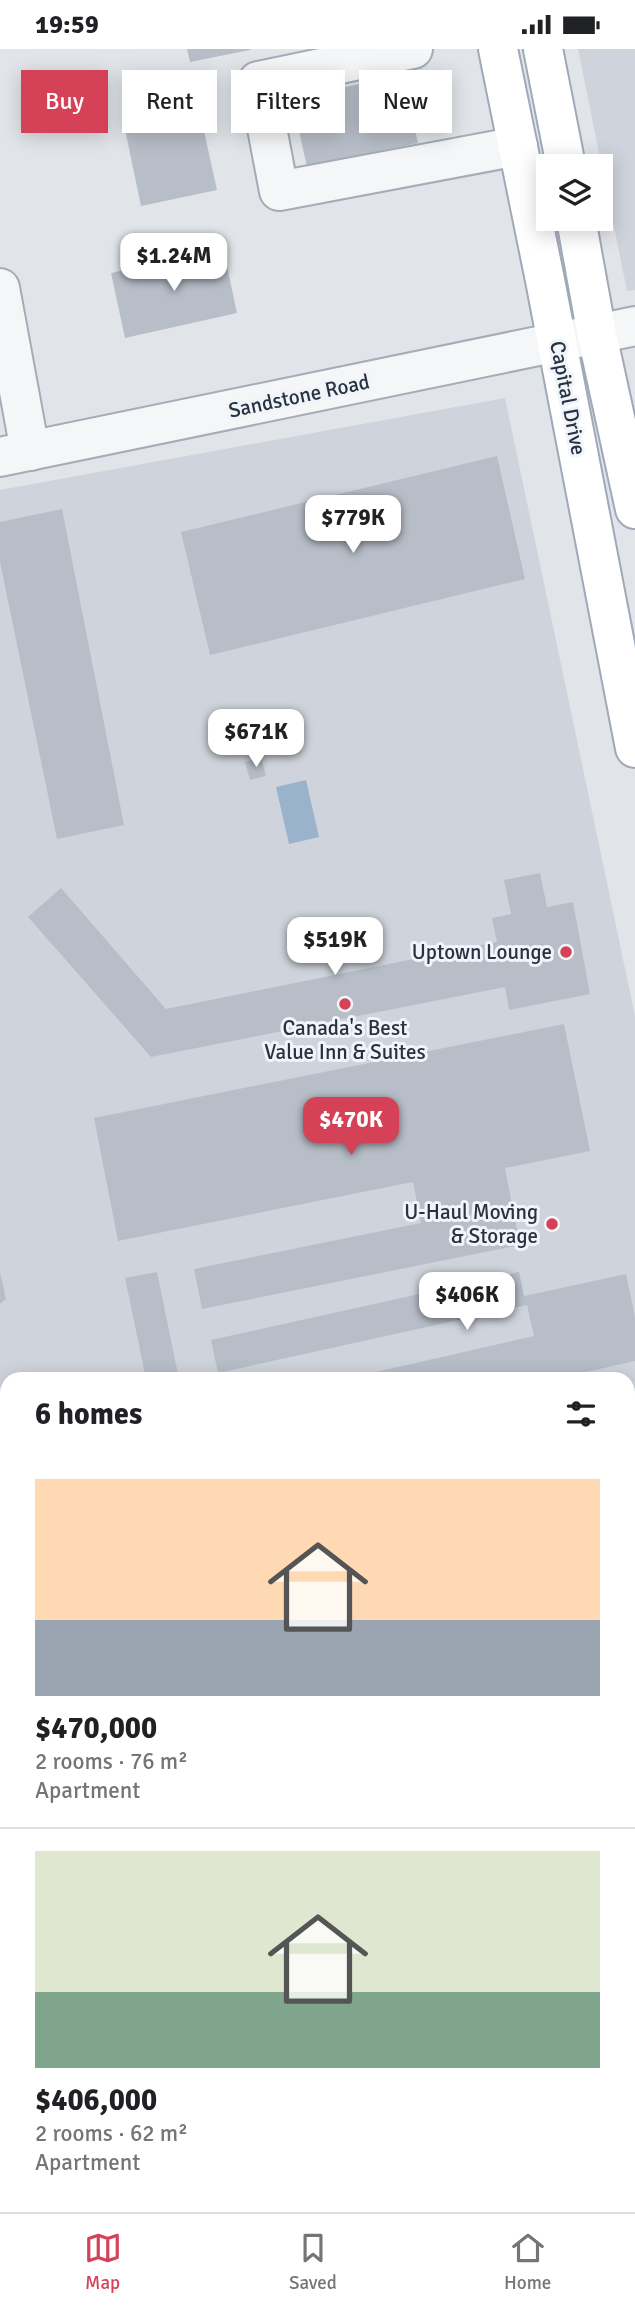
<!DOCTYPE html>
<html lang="en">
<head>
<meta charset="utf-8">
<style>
  :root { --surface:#fff; --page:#f6f6f6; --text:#202124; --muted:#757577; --line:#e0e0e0; --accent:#d54157 }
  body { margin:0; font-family:Signika,sans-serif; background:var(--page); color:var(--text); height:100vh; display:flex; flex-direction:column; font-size:26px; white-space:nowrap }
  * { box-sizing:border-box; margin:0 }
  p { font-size:23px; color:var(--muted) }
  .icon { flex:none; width:38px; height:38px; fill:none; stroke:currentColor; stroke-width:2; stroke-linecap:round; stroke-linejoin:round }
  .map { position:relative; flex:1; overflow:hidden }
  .panel { position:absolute; left:0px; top:1323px; width:635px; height:840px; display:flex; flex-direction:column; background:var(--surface); border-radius:21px 21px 0 0; box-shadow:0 4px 18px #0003 }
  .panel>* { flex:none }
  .top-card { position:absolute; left:21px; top:21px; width:593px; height:63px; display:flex; gap:14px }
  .controls { position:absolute; left:536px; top:105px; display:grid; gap:14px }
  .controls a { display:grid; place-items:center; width:77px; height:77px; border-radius:0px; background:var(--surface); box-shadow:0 4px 18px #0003; font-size:35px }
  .price { position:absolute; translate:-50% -60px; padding:0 16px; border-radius:14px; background:#fff; color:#222; font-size:23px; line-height:46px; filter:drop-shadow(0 2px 4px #0008) }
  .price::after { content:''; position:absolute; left:50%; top:42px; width:21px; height:16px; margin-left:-10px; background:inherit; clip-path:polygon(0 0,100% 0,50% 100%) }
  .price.on { background:var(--accent); color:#fff }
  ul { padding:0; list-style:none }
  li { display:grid; align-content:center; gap:14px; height:371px; padding:0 35px }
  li+li { border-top:2px solid var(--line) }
  li span { display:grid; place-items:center; height:217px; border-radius:0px; color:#555 }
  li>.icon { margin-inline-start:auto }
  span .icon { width:126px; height:126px; fill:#fffc; stroke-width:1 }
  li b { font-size:30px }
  h2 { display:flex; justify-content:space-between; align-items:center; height:84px; padding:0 35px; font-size:30px }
  .chip { padding:0 24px; border-radius:0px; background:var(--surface); box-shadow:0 4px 18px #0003; font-size:24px; line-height:63px }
  .chip.on { background:var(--accent); color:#fff }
  .status { display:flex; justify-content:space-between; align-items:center; height:49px; padding:0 35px; background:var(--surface); direction:ltr }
  .status svg { height:19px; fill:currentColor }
  .tabs { display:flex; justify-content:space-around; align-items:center; height:98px; border-top:2px solid var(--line); background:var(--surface); font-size:19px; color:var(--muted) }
  .tabs a { display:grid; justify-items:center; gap:4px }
  .tabs .on { color:var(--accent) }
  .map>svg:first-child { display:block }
</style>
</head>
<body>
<div class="status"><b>19:59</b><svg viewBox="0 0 49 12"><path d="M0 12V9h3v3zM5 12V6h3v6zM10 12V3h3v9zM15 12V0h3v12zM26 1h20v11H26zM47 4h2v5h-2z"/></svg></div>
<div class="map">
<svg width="635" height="2163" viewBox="0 0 635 2163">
  <rect width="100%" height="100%" fill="#e1e5ea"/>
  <g fill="#cfd4dc">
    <polygon points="578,0 635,0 635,241 627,242"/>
    <polygon points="505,349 635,967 635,2035 628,2042 628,1330 7,1330 7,2156 520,2156 499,2163 0,2163 0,441"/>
  </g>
  <g fill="#c6d5c2">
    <polygon points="635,1778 635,1869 628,1871 628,1780"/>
    <polygon points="635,2035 635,2103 628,2106 628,2042"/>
  </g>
  <polygon fill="#9ab2cc" points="306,731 319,788 289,795 276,738"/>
  <g fill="#b8bec8">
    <polygon points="187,0 250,0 250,1 190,13"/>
    <polygon points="403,25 418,94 307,118 292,50"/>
    <polygon points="198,55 217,141 141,157 123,71"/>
    <polygon points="223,199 237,264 125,289 111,224"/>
    <polygon points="497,407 525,530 210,606 181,483"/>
    <polygon points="62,460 124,776 57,790 0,513 0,473"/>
    <polygon points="261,708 266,727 250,731 245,713"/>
    <polygon points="540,824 547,858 573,853 590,945 509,961 505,938 151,1008 28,868 61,839 166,960 497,893 492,869 511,865 504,831"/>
    <polygon points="564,975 590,1102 505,1119 520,1196 202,1260 194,1220 421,1174 413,1133 118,1192 94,1069"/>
    <polygon points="0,1223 6,1250 0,1255"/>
    <polygon points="157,1223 179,1330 146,1330 125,1229"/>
    <polygon points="519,1223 524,1247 626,1225 635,1268 635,1312 555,1330 345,1330 534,1287 527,1256 218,1324 211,1291"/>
    <polygon points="635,1350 635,1373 628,1374 628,1352"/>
    <polygon points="635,1423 635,1452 628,1453 628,1424"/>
    <polygon points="7,1463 7,1916 0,1918 0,1465"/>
  </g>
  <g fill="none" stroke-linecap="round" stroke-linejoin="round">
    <defs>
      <g id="minor">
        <polyline points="413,0 258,32 279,142 518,97"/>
        <polyline points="0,239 30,402"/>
        <polyline points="0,408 635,277"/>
      </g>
      <g id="major">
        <polyline points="498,0 545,231 635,699"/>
        <polyline points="543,0 566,117"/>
        <polyline points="576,170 597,286 635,460"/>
        <polyline points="628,2140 635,2136"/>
        <polyline points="573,2163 589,2156"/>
      </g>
    </defs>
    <use href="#minor" stroke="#a6acb5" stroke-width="42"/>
    <use href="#major" stroke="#a0a9b7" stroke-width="42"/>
    <use href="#minor" stroke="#f4f6f8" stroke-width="38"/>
    <use href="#major" stroke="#fff" stroke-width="38"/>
  </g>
  <g fill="#d54157" stroke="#f1f4f8" stroke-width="2.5">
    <circle cx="566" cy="903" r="7"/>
    <circle cx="345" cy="955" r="7"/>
    <circle cx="552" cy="1175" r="7"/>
  </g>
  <g text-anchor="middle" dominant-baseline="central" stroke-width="6" stroke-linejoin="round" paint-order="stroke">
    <g font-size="21" fill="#283243" stroke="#f1f4f8">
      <text transform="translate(299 347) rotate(-12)">Sandstone Road</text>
      <text transform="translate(568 349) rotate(79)">Capital Drive</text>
    </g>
    <g font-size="21" fill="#283243" stroke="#f1f4f8" text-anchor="end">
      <text x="552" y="903">Uptown Lounge</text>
      <text x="345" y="979" text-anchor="middle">Canada's Best<tspan x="345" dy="24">Value Inn &amp; Suites</tspan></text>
      <text x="538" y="1163">U-Haul Moving<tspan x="538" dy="24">&amp; Storage</tspan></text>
    </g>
  </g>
</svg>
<div class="controls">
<a><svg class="icon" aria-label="layers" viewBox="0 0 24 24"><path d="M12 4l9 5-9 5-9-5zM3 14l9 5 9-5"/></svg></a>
</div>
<b class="price" style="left:174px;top:244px">$1.24M</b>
<b class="price" style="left:353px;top:506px">$779K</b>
<b class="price" style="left:256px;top:720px">$671K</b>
<b class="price" style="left:335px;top:928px">$519K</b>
<b class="price on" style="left:351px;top:1108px">$470K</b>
<b class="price" style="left:467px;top:1283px">$406K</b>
<div class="top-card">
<a class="chip on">Buy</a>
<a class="chip">Rent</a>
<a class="chip">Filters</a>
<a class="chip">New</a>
</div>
<section class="panel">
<h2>6 homes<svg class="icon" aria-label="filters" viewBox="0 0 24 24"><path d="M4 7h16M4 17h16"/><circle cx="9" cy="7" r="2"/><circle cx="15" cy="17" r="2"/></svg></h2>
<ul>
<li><span style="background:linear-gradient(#ffd9b3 65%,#9aa5b1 0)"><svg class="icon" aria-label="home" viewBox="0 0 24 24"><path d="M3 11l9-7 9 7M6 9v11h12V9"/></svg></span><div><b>$470,000</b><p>2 rooms · 76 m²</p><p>Apartment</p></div></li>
<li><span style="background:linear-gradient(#dfe7d0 65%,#7fa58c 0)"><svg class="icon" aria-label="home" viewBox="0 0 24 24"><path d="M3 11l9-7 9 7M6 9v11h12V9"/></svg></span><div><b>$406,000</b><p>2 rooms · 62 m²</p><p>Apartment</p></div></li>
</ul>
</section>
</div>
<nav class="tabs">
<a class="on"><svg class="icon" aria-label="map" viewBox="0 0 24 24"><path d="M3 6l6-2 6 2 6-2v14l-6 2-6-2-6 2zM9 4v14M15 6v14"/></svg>Map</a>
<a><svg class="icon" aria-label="saved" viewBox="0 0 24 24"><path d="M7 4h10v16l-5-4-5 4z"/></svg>Saved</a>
<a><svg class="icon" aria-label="home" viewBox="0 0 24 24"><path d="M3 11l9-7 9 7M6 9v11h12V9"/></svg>Home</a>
</nav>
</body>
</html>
